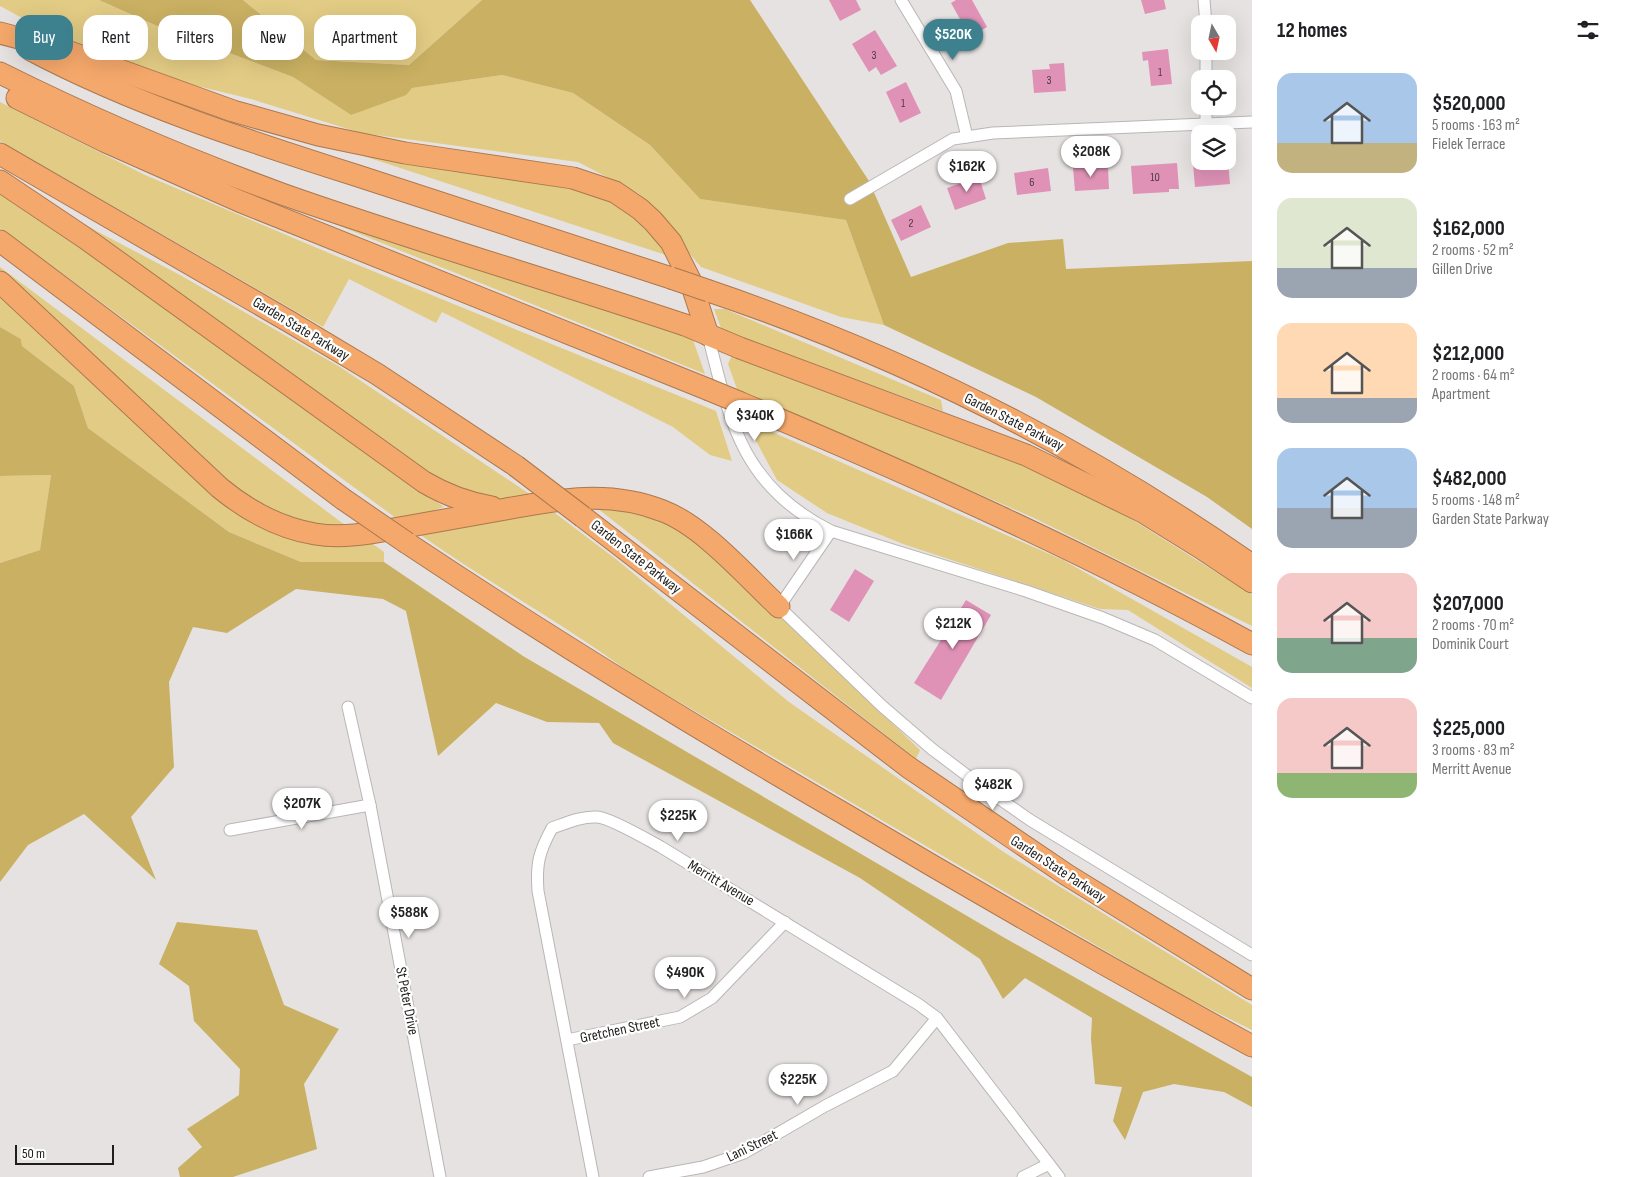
<!DOCTYPE html>
<html lang="en">
<head>
<meta charset="utf-8">
<style>
  :root { --surface:#fff; --page:#f6f6f6; --text:#202124; --muted:#757577; --accent:#3d818f }
  body { margin:0; font-family:"Sofia Sans Condensed",sans-serif; background:var(--page); color:var(--text); height:100vh; display:flex; flex-direction:column; font-size:19px; white-space:nowrap }
  * { box-sizing:border-box; margin:0 }
  p { font-size:16px; color:var(--muted) }
  .icon { flex:none; width:28px; height:28px; fill:none; stroke:currentColor; stroke-width:2; stroke-linecap:round; stroke-linejoin:round }
  .map { position:relative; flex:1; overflow:hidden }
  .sheet { display:flex; flex-direction:column; background:var(--surface); width:375px }
  .sheet>* { flex:none }
  .top-card { position:absolute; left:15px; top:15px; width:475px; height:45px; display:flex; gap:10px }
  .needle { width:32px; rotate:171deg }
  .fabs { position:absolute; left:1191px; top:15px; display:grid; gap:10px }
  .fabs a { display:grid; place-items:center; width:45px; height:45px; border-radius:10px; background:var(--surface); box-shadow:0 5px 20px #0002; font-size:25px }
  .scale { position:absolute; left:15px; bottom:12px; width:99px; box-sizing:border-box; padding-left:5px; border:2px solid #1f1e1d; border-top:0; font-size:14px; line-height:18px; white-space:nowrap; color:#1f1e1d; -webkit-text-stroke:4px #fff; paint-order:stroke }
  .price { position:absolute; translate:-50% -42px; padding:0 11px; border-radius:18px; background:#fff; color:#222; font-size:16px; line-height:32px; filter:drop-shadow(0 1px 2px #0008) }
  .price::after { content:''; position:absolute; left:50%; top:30px; width:15px; height:11px; margin-left:-8px; background:inherit; clip-path:polygon(0 0,100% 0,50% 100%) }
  .price.on { background:var(--accent); color:#fff }
  ul { padding:0; list-style:none }
  li { display:flex; align-items:center; gap:15px; height:125px; padding:0 25px }
  li span { display:grid; place-items:center; flex:none; width:140px; height:100px; border-radius:15px; color:#555 }
  li>.icon { margin-inline-start:auto }
  span .icon { width:60px; height:60px; fill:#fffc; stroke-width:1 }
  li b { font-size:21px }
  h2 { display:flex; justify-content:space-between; align-items:center; height:60px; padding:0 25px; font-size:21px }
  .chip { padding:0 18px; border-radius:15px; background:var(--surface); box-shadow:0 5px 20px #0002; font-size:18px; line-height:45px }
  .chip.on { background:var(--accent); color:#fff }
  main { display:flex; flex:1; min-height:0 }
  .map>svg:first-child { display:block }
</style>
</head>
<body>
<main>
<div class="map">
<svg width="1252" height="1177" viewBox="0 0 1252 1177">
  <rect width="100%" height="100%" fill="#e6e2e1"/>
  <g fill="#e2cb84">
    <polygon points="0,0 99,0 155,25 293,77 351,115 412,88 502,75 573,93 650,145 700,199 846,220 884,325 841,317 701,267 639,194 578,162 361,133 251,99 152,75 35,25 0,6"/>
    <polygon points="243,0 482,0 409,65 316,60"/>
    <polygon points="0,102 145,175 336,256 716,411 732,461 710,455 673,427 442,312 436,323 349,279 323,327 0,141"/>
    <polygon points="327,144 575,183 630,209 675,258"/>
    <polygon points="0,193 142,289 444,507 400,521 0,228"/>
    <polygon points="293,207 684,329 693,340 705,374"/>
    <polygon points="68,216 180,275 340,367 534,497 510,501 476,497 436,482"/>
    <polygon points="0,267 349,528 320,530 278,518 230,490 0,272"/>
    <polygon points="0,297 264,523 366,539 384,552 384,562 301,562 229,532 88,428 74,386 22,346 21,339 0,327"/>
    <polygon points="714,309 725,309 941,400 943,411 722,331"/>
    <polygon points="733,353 1021,457 1114,508 1246,591 1252,595 1252,626 1032,517 737,389 728,364"/>
    <polygon points="745,420 1063,560 1252,667 1252,688 1128,610 1100,609 903,544 827,513 777,480"/>
    <polygon points="51,475 40,550 0,563 0,476"/>
    <polygon points="592,504 666,520 701,544 803,637 920,750 916,759"/>
    <path d="M 547,507 L 617,560 L 789,702 L 1005,853 L 1252,1005 L 1252,1030 L 1178,993 L 633,675 C 564,623 486,582 415,531 Z"/>
  </g>
  <g fill="#c9b062">
    <polygon points="99,0 243,0 316,60 409,65 482,0 750,0 869,181 911,277 1008,243 1063,239 1066,269 1252,261 1252,529 1207,497 1036,397 884,325 846,220 700,199 650,145 573,93 502,75 412,88 406,95 351,115 293,77 155,25"/>
    <polygon points="0,327 21,339 22,346 74,386 88,428 229,532 301,562 384,562 523,656 1003,937 1252,1077 1252,1107 1224,1092 1174,1084 1143,1092 1125,1140 1113,1121 1122,1087 1095,1084 1091,1039 1092,1018 1025,978 1003,999 980,959 860,878 613,743 599,723 547,722 496,703 438,756 406,611 383,599 296,589 227,633 193,627 169,682 174,767 131,817 156,880 84,814 28,845 0,882 0,563 40,550 51,475 0,476"/>
    <polygon points="177,922 257,930 284,1005 339,1029 304,1084 317,1149 233,1177 180,1177 178,1168 202,1147 187,1129 239,1095 240,1069 194,1021 189,986 159,964"/>
  </g>
  <g fill="#df92b6">
    <polygon points="829,0 856,0 861,10 840,21"/>
    <polygon points="956,0 972,0 987,27 970,37 951,3"/>
    <polygon points="1141,0 1164,0 1166,9 1145,14"/>
    <polygon points="875,30 897,66 881,75 876,67 869,72 852,44"/>
    <polygon points="1168,49 1172,84 1151,86 1148,60 1143,61 1142,52"/>
    <polygon points="1064,63 1066,91 1034,93 1032,70 1050,69 1049,64"/>
    <polygon points="906,82 921,113 900,123 886,92"/>
    <polygon points="1228,161 1230,184 1195,187 1193,164"/>
    <polygon points="1177,163 1179,189 1169,189 1169,192 1133,194 1131,166"/>
    <polygon points="1108,166 1109,189 1075,191 1073,168"/>
    <polygon points="1048,168 1051,191 1017,195 1014,173"/>
    <polygon points="979,177 986,199 955,210 947,188"/>
    <polygon points="921,205 931,227 901,241 891,220"/>
    <polygon points="855,569 874,581 849,622 830,610"/>
    <polygon points="966,600 991,615 941,700 914,683"/>
  </g>
  <g fill="none" stroke-linecap="round" stroke-linejoin="round">
    <defs>
      <g id="street">
        <polyline points="901,0 956,91 967,137"/>
        <polyline points="1204,0 1206,24"/>
        <polyline points="1206,79 1206,51"/>
        <polyline points="1206,124 1206,106"/>
        <polyline points="850,199 953,139 993,133 1252,122"/>
        <path d="M 708,335 C 730,424 743,486 831,531 L 1026,591 L 1103,618 L 1155,640 L 1252,698"/>
        <polyline points="831,531 779,607 882,706 932,749 981,786 1030,820 1252,955"/>
        <polyline points="348,707 370,805 440,1177"/>
        <polyline points="230,830 370,805"/>
        <polyline points="567,1040 680,1017 712,998 785,922"/>
        <path d="M 593,1177 L 538,891 C 536,863 539,852 552,828 C 566,823 582,816 597,817 C 611,818 648,840 661,847 L 918,1004 L 937,1018 L 1059,1177"/>
        <polyline points="649,1177 703,1167 744,1153 825,1106 893,1071 937,1018"/>
        <polyline points="1023,1177 1049,1164"/>
      </g>
      <g id="highway">
        <polyline points="0,33 64,50 233,111 318,135 405,153 573,178 615,192 640,209 653,221 671,242 690,280 708,335"/>
        <path d="M 31,50 C 133,104 245,140 355,175 C 460,209 565,244 671,278"/>
        <path d="M 0,73 C 92,119 186,159 282,194 C 415,241 551,280 685,325 L 740,348 L 1026,455 L 1143,512 L 1201,548 L 1252,582"/>
        <polyline points="17,98 106,142 239,201 707,389"/>
        <polyline points="0,154 290,322 377,374 516,466"/>
        <path d="M 0,181 L 85,238 L 424,482 C 446,495 467,503 492,507"/>
        <polyline points="0,241 343,499"/>
        <path d="M 0,282 L 220,488 C 248,511 279,528 315,534 C 345,539 376,532 405,527 C 439,521 472,515 506,509 C 559,499 611,490 663,511 C 703,526 747,577 779,607"/>
        <path d="M 709,291 C 901,356 1085,448 1252,565"/>
        <path d="M 741,403 C 915,476 1087,553 1252,644"/>
        <polyline points="583,517 908,767 1067,875 1252,989"/>
        <path d="M 407,543 C 551,639 698,729 848,816 C 981,895 1116,972 1252,1046"/>
      </g>
    </defs>
    <use href="#street" stroke="#bab6b6" stroke-width="13"/>
    <use href="#highway" stroke="#aa7850" stroke-width="23"/>
    <use href="#street" stroke="#fff" stroke-width="11"/>
    <use href="#highway" stroke="#f5a86b" stroke-width="21"/>
    <defs>
      <g id="highway-bridge">
        <polyline points="671,278 709,291"/>
        <polyline points="707,389 741,403"/>
        <polyline points="516,466 583,517"/>
        <polyline points="343,499 407,543"/>
      </g>
    </defs>
    <use href="#highway-bridge" stroke="#aa7850" stroke-width="23" stroke-linecap="butt"/>
    <use href="#highway-bridge" stroke="#f5a86b" stroke-width="21"/>
  </g>
  <g text-anchor="middle" dominant-baseline="central" stroke-width="4.5" stroke-linejoin="round" paint-order="stroke">
    <g font-size="12" fill="#4f3b43">
      <text x="874" y="55">3</text>
      <text x="1160" y="72">1</text>
      <text x="1049" y="80">3</text>
      <text x="903" y="103">1</text>
      <text x="1155" y="177">10</text>
      <text x="1032" y="182">6</text>
      <text x="911" y="223">2</text>
    </g>
    <g font-size="15" fill="#1f1e1d" stroke="#fff">
      <text transform="translate(301 329) rotate(31)">Garden State Parkway</text>
      <text transform="translate(1014 422) rotate(27)">Garden State Parkway</text>
      <text transform="translate(636 557) rotate(38)">Garden State Parkway</text>
      <text transform="translate(1058 869) rotate(33)">Garden State Parkway</text>
      <text transform="translate(721 883) rotate(31)">Merritt Avenue</text>
      <text transform="translate(407 1001) rotate(79)">St Peter Drive</text>
      <text transform="translate(620 1030) rotate(-12)">Gretchen Street</text>
      <text transform="translate(752 1146) rotate(-26)">Lani Street</text>
    </g>
  </g>
</svg>
<div class="fabs">
<a><svg class="needle" viewBox="-14 -14 28 28"><path d="M0-13l5 13h-10z" fill="#e53935"/><path d="M0 13l5-13h-10z" fill="#757577"/></svg></a>
<a><svg class="icon" aria-label="locate" viewBox="0 0 24 24"><circle cx="12" cy="12" r="6"/><path d="M12 2v4M12 18v4M2 12h4M18 12h4"/></svg></a>
<a><svg class="icon" aria-label="layers" viewBox="0 0 24 24"><path d="M12 4l9 5-9 5-9-5zM3 14l9 5 9-5"/></svg></a>
</div>
<div class="scale">50 m</div>
<b class="price on" style="left:953px;top:61px">$520K</b>
<b class="price" style="left:1091px;top:178px">$208K</b>
<b class="price" style="left:967px;top:193px">$162K</b>
<b class="price" style="left:755px;top:442px">$340K</b>
<b class="price" style="left:794px;top:561px">$166K</b>
<b class="price" style="left:953px;top:650px">$212K</b>
<b class="price" style="left:993px;top:811px">$482K</b>
<b class="price" style="left:302px;top:830px">$207K</b>
<b class="price" style="left:678px;top:842px">$225K</b>
<b class="price" style="left:409px;top:939px">$588K</b>
<b class="price" style="left:685px;top:999px">$490K</b>
<b class="price" style="left:798px;top:1106px">$225K</b>
<div class="top-card">
<a class="chip on">Buy</a>
<a class="chip">Rent</a>
<a class="chip">Filters</a>
<a class="chip">New</a>
<a class="chip">Apartment</a>
</div>
</div>
<section class="sheet">
<h2>12 homes<svg class="icon" aria-label="filters" viewBox="0 0 24 24"><path d="M4 7h16M4 17h16"/><circle cx="9" cy="7" r="2"/><circle cx="15" cy="17" r="2"/></svg></h2>
<ul>
<li><span style="background:linear-gradient(#a9c7e8 70%,#c2b280 0)"><svg class="icon" aria-label="home" viewBox="0 0 24 24"><path d="M3 11l9-7 9 7M6 9v11h12V9"/></svg></span><div><b>$520,000</b><p>5 rooms · 163 m²</p><p>Fielek Terrace</p></div></li>
<li><span style="background:linear-gradient(#dfe7d0 70%,#9aa5b1 0)"><svg class="icon" aria-label="home" viewBox="0 0 24 24"><path d="M3 11l9-7 9 7M6 9v11h12V9"/></svg></span><div><b>$162,000</b><p>2 rooms · 52 m²</p><p>Gillen Drive</p></div></li>
<li><span style="background:linear-gradient(#ffd9b3 75%,#9aa5b1 0)"><svg class="icon" aria-label="home" viewBox="0 0 24 24"><path d="M3 11l9-7 9 7M6 9v11h12V9"/></svg></span><div><b>$212,000</b><p>2 rooms · 64 m²</p><p>Apartment</p></div></li>
<li><span style="background:linear-gradient(#a9c7e8 60%,#9aa5b1 0)"><svg class="icon" aria-label="home" viewBox="0 0 24 24"><path d="M3 11l9-7 9 7M6 9v11h12V9"/></svg></span><div><b>$482,000</b><p>5 rooms · 148 m²</p><p>Garden State Parkway</p></div></li>
<li><span style="background:linear-gradient(#f6c9c9 65%,#7fa58c 0)"><svg class="icon" aria-label="home" viewBox="0 0 24 24"><path d="M3 11l9-7 9 7M6 9v11h12V9"/></svg></span><div><b>$207,000</b><p>2 rooms · 70 m²</p><p>Dominik Court</p></div></li>
<li><span style="background:linear-gradient(#f6c9c9 75%,#8fb573 0)"><svg class="icon" aria-label="home" viewBox="0 0 24 24"><path d="M3 11l9-7 9 7M6 9v11h12V9"/></svg></span><div><b>$225,000</b><p>3 rooms · 83 m²</p><p>Merritt Avenue</p></div></li>
</ul>
</section>
</main>
</body>
</html>
